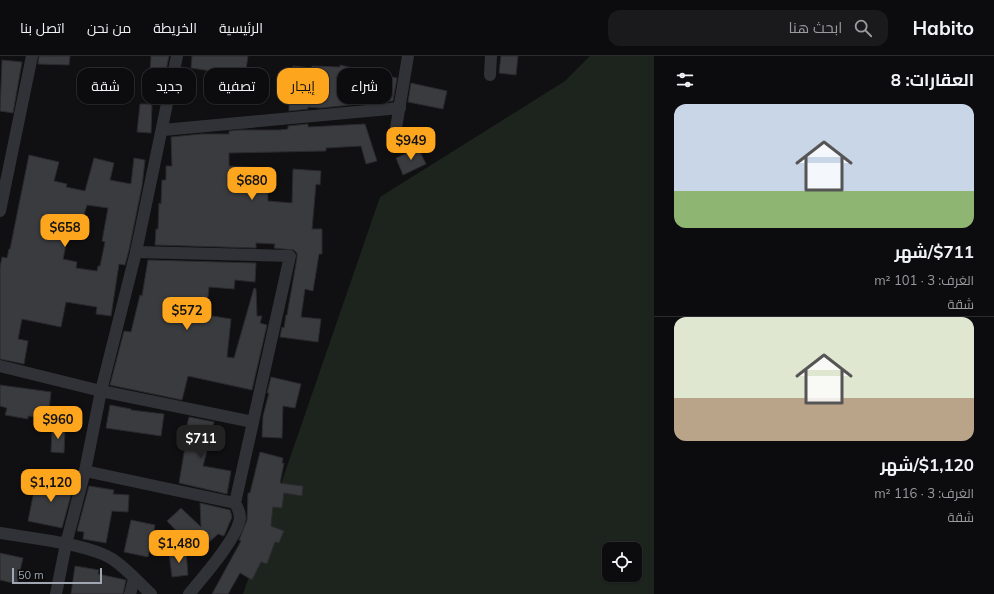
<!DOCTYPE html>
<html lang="ar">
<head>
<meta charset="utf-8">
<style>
  :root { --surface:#0c0c0e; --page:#1a1a1c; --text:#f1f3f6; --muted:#9a9b9e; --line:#2c2c2e; --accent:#fda51d }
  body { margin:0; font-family:Mulish,Cairo,sans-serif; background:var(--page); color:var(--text); direction:rtl; height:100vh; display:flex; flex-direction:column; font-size:15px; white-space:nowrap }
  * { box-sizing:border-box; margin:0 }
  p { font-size:13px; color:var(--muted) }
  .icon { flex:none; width:22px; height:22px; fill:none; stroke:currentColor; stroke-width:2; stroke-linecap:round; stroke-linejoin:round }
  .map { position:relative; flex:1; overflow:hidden; direction:ltr }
  .drawer { display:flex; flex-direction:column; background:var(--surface); width:340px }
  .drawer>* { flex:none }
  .banner { position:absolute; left:12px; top:12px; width:380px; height:36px; direction:rtl; display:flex; gap:8px }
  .buttons { position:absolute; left:602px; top:486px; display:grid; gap:8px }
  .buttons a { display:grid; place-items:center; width:40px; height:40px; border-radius:8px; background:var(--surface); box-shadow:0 1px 3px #0004,0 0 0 1px var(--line); font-size:20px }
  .scale { position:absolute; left:12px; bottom:10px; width:90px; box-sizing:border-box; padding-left:4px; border:2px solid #a0a7b3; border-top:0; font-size:11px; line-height:14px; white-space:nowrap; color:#a0a7b3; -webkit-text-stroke:3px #0b0b0c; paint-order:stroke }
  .price { position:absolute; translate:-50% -34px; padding:0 9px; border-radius:8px; background:var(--accent); color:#111; font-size:13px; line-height:26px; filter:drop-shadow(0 1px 2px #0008) }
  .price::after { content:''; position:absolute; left:50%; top:24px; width:12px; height:9px; margin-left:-6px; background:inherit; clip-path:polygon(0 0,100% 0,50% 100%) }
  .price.selected { background:#222; color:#fff }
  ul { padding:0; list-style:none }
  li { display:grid; align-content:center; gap:8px; height:212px; padding:0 20px }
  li+li { border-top:1px solid var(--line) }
  li span { display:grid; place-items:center; height:124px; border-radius:12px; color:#555 }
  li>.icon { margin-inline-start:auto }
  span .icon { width:72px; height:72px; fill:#fffc; stroke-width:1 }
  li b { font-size:17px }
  h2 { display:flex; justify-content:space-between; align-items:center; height:48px; padding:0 20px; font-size:17px }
  .tag { padding:0 14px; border-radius:12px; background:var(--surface); box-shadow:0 1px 3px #0004,0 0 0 1px var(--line); font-size:14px; line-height:36px }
  .tag.selected { background:var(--accent); color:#111 }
  header { display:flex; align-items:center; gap:24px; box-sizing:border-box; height:56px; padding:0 20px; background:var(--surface); border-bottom:1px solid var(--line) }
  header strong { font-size:19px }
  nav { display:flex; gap:22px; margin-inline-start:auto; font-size:14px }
  .search { width:280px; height:36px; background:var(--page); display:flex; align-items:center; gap:10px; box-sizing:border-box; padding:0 14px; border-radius:12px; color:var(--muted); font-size:15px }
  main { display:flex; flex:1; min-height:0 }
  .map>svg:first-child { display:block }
</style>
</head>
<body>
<header>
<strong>Habito</strong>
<div class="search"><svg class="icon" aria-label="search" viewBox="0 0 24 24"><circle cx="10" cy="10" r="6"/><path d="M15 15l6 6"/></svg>ابحث هنا</div>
<nav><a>الرئيسية</a><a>الخريطة</a><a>من نحن</a><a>اتصل بنا</a></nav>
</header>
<main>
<section class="drawer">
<h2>العقارات: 8<svg class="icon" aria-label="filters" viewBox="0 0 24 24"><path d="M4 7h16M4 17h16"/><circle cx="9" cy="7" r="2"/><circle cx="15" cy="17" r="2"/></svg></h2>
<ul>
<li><span style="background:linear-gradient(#c9d6e8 70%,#8fb573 0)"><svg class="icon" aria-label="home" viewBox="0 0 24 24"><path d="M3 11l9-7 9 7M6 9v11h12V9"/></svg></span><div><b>$711/شهر</b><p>الغرف: 3 · 101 m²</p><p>شقة</p></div></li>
<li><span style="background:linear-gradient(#dfe7d0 65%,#b9a48a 0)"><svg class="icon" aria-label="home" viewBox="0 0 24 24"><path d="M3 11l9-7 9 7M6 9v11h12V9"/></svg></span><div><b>$1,120/شهر</b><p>الغرف: 3 · 116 m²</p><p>شقة</p></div></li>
</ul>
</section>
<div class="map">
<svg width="654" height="538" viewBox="0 0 654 538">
  <rect width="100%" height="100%" fill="#101012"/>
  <path fill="#1c241d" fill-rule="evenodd" d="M 590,0 L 654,0 L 654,538 L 243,538 L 380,141 L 565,25 ZM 609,493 L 635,493 L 635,519 L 609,519 Z"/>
  <g fill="#3a3b3f" stroke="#2a2a2e" fill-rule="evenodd">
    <polygon points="39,0 70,0 69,9 38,8"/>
    <polygon points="151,0 169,0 163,29 149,28"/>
    <polygon points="192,0 248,0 245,20 191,12"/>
    <polygon points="501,0 518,0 516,19 499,17"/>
    <polygon points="2,4 22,6 13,57 0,55"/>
    <polygon points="340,9 397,22 393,45 370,47 366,39 358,42 359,48 321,52 308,51 308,53 289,55 289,31 291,31 293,10 312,12 312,10 340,11"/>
    <polygon points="411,27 447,35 443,53 408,46"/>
    <polygon points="140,48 152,48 151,77 137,76"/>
    <polygon points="308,68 308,71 365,68 377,105 366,108 361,90 326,92 326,95 229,97 229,110 267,112 268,145 292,147 293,113 321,115 320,129 316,128 312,173 322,173 322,198 319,198 313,235 305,233 301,261 321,263 318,286 280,281 282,271 284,272 286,259 287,259 297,202 297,197 294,194 274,192 275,188 256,187 256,192 155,189 156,173 158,173 159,147 161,148 162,124 166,124 166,110 172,110 171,81 201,78 229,78 229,75 239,74 279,74 288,73 288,70"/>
    <polygon points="418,92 426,108 403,119 396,102"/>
    <path d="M 29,99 L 59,106 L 54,125 L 67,128 L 66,131 L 85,135 L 94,102 L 114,107 L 110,124 L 131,128 L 134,102 L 145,104 L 142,130 L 129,194 L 125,209 L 119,208 L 111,260 L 96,258 L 97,251 L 66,246 L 61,271 L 22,263 L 18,283 L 28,285 L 24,308 L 0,303 L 0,211 L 2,201 L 7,202 L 9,193 L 10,193 ZM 87,149 L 108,152 L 102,185 L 105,186 L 100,210 L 98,210 L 97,215 L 76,212 L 77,206 L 63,203 L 65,194 L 66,170 L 79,174 Z"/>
    <polygon points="148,204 256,207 255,226 235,224 234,233 209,231 206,259 231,263 227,301 234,302 254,232 256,233 257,260 262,260 260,267 267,269 252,334 188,320 182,344 110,329 124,275 131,276 140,239 142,240"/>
    <polygon points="271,321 301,328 295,352 283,350 282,382 262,381 263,360 269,337 267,337"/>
    <polygon points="0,329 51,336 48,362 28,360 28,363 5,359 7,352 0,350"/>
    <polygon points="110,349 131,353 131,354 164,358 161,380 106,372"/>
    <polygon points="189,361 214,366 203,410 231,415 227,438 179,427 185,391 182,390"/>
    <polygon points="52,372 65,373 64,397 51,396"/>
    <polygon points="260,396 283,402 282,407 284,407 280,427 303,430 302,440 284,437 282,452 273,451 271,470 284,475 279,487 275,486 267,508 261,506 252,524 240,517 228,538 212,538 241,485 239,484 247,464 248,437 250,437"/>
    <polygon points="68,419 76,421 62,472 28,465 36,425 66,432"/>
    <polygon points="89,430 114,434 113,438 129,439 128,456 112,455 106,487 83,483 84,476 77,475"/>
    <polygon points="200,447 230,454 232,461 224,480 218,478 197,497 167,465 181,452 201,471"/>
    <polygon points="131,464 155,469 148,501 124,496"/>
    <polygon points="186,495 188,519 172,521 169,497"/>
    <polygon points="0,497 23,502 17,528 0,524"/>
    <polygon points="75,510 99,514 98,518 126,524 123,538 71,538"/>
  </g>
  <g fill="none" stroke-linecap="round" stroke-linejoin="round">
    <g stroke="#313237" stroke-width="12">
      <polyline points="490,19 491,0"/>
      <polyline points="163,74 400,52"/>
      <polyline points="395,78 408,0"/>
      <polyline points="0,155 32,0"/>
      <path d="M 136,196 L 290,200 L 235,447 C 238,452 240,456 240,462 C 237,483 203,521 189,538"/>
      <polyline points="0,310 101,335 253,366"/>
      <polyline points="85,415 235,447"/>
      <path d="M 0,477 C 29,482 93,488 115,505 C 128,514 139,527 151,538"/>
      <polyline points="56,538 66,488 85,415 101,335 136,196 177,0"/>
      <polyline points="130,538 134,523"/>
    </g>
  </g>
</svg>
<div class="buttons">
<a><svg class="icon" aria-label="locate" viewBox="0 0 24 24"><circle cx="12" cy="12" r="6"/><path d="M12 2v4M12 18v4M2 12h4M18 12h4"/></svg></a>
</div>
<div class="scale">50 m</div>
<b class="price" style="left:411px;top:105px">$949</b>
<b class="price" style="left:252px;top:145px">$680</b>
<b class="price" style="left:65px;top:192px">$658</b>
<b class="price" style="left:187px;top:275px">$572</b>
<b class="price" style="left:58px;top:384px">$960</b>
<b class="price selected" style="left:201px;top:403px">$711</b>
<b class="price" style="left:51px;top:447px">$1,120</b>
<b class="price" style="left:179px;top:508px">$1,480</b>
<div class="banner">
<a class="tag">شراء</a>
<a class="tag selected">إيجار</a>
<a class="tag">تصفية</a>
<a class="tag">جديد</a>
<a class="tag">شقة</a>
</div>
</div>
</main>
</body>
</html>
